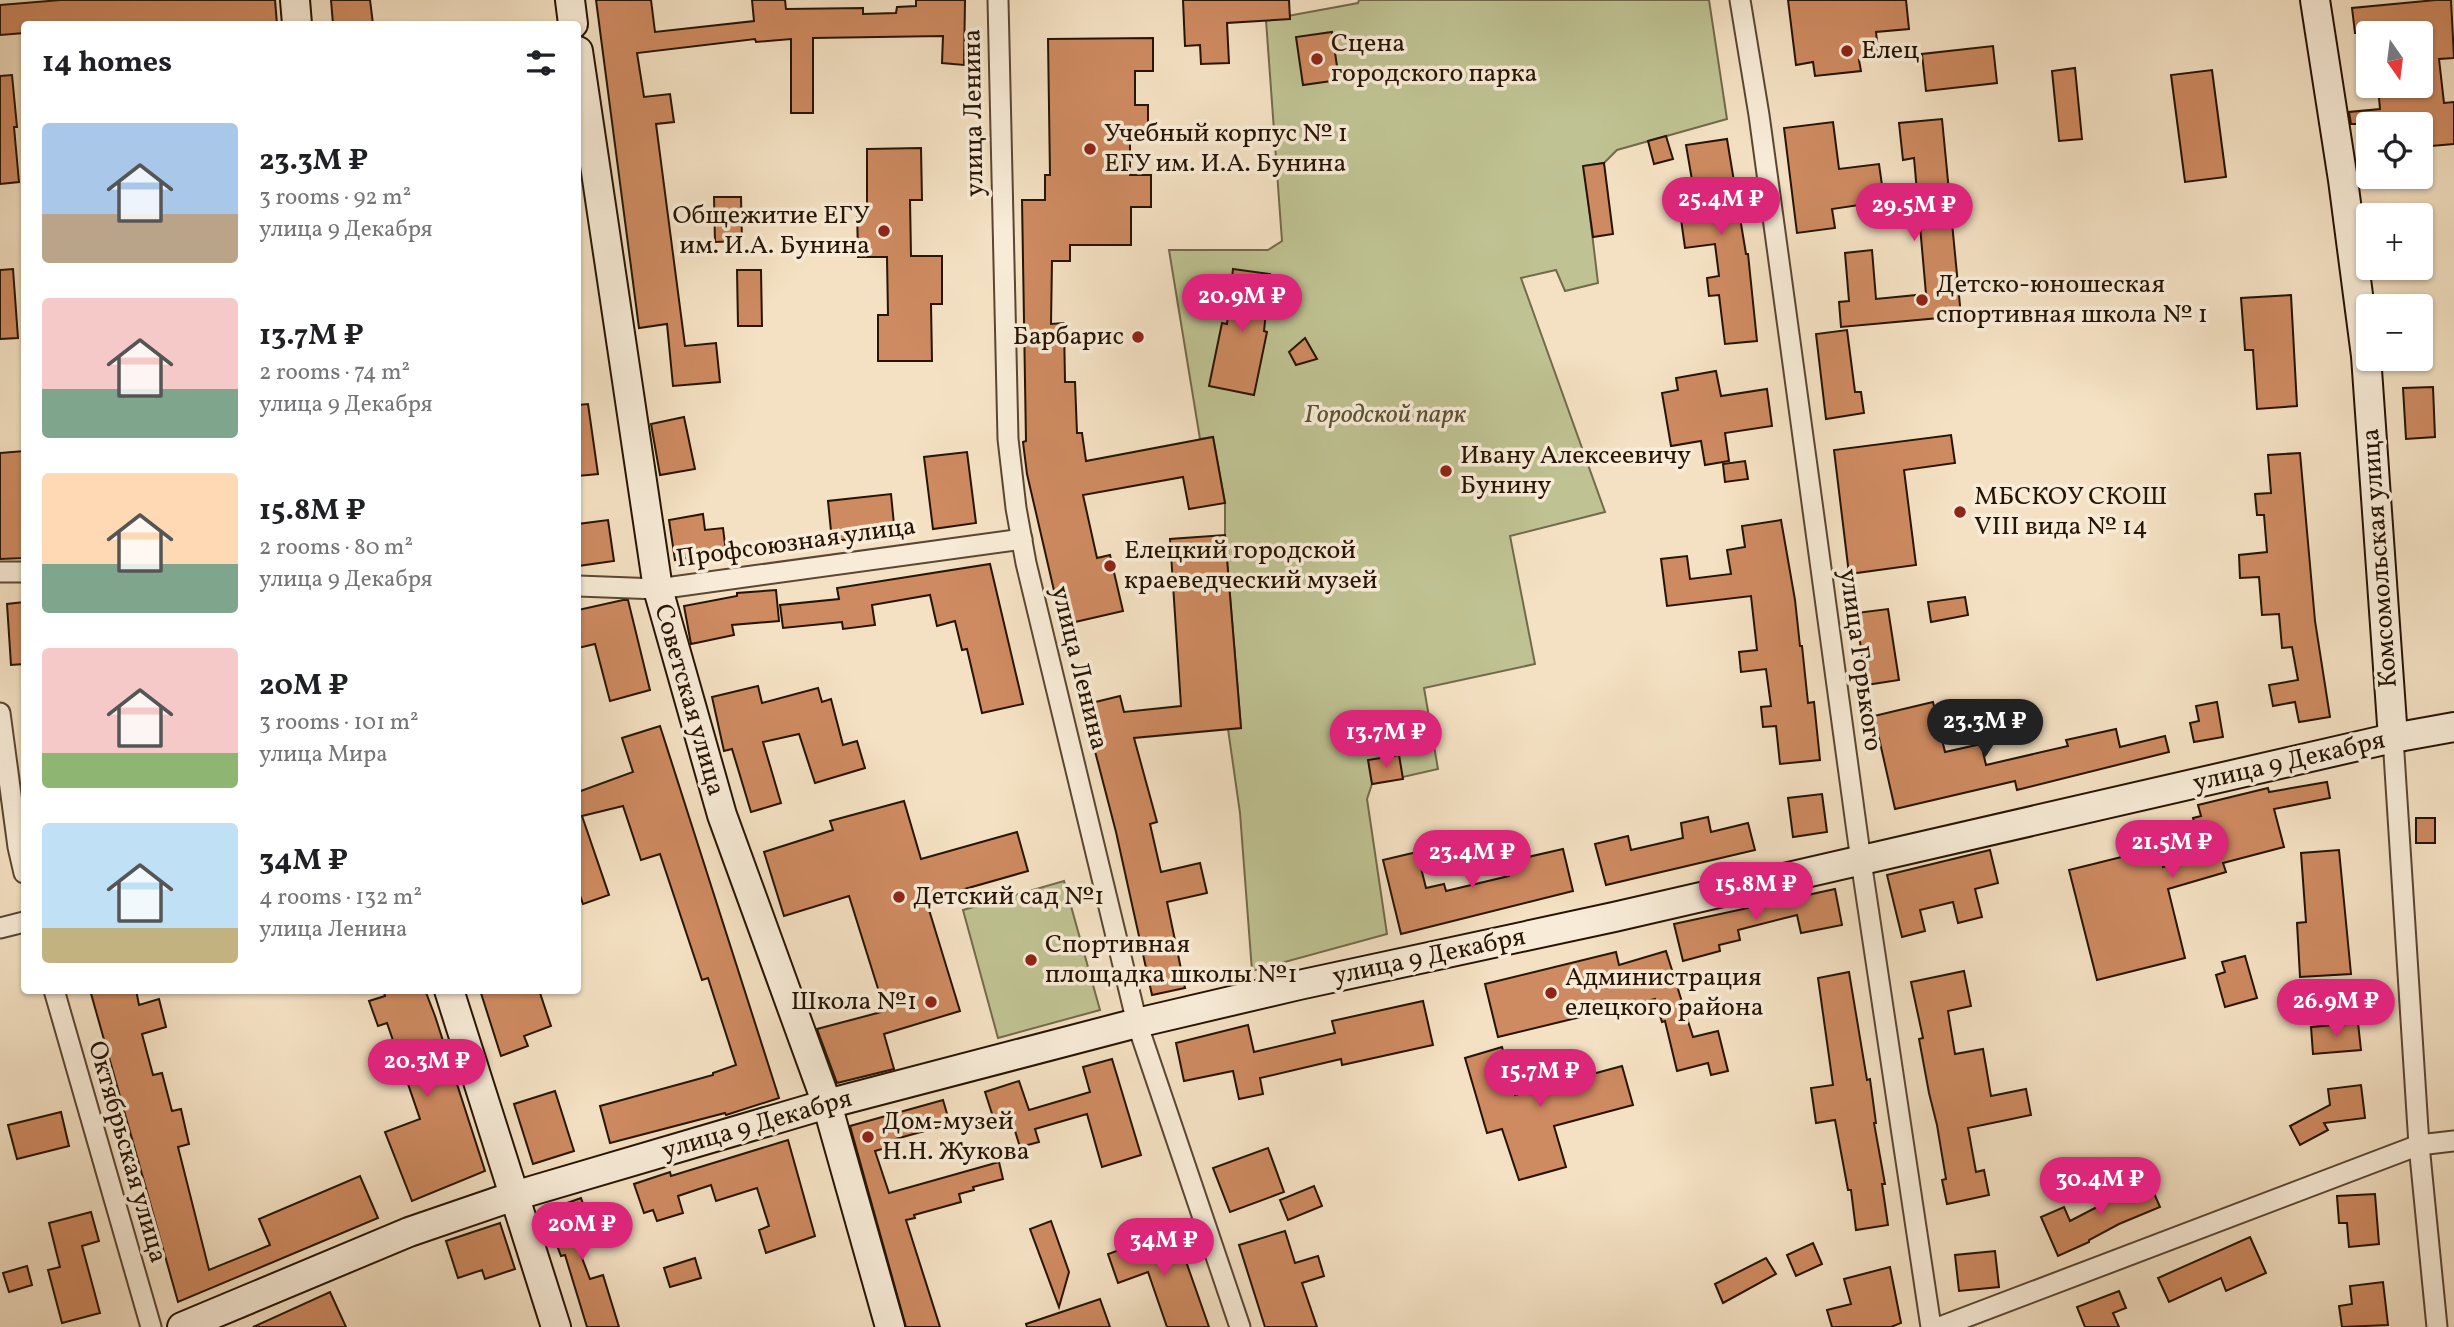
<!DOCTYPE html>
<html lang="en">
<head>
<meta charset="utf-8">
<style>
  :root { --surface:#fff; --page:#f2f2f2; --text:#202124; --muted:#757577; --accent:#db2777 }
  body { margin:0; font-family:Vollkorn,serif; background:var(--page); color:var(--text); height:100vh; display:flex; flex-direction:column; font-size:26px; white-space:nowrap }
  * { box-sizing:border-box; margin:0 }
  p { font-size:23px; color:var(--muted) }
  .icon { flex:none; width:38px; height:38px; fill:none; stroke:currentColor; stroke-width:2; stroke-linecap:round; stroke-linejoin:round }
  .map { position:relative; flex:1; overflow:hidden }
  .details { position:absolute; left:21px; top:21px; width:560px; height:973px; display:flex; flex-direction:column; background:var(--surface); border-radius:7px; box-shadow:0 2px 5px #0004 }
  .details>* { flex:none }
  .needle { width:46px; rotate:166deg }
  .tools { position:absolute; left:2356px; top:21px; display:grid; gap:14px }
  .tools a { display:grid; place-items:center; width:77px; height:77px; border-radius:7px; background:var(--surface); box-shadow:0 2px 5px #0004; font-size:35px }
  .price { position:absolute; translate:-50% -60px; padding:0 16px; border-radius:24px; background:var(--accent); color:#fff; font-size:23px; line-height:46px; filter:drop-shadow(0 2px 4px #0008) }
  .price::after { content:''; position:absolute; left:50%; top:42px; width:21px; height:16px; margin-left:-10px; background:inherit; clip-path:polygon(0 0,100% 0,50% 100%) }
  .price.on { background:#222; color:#fff }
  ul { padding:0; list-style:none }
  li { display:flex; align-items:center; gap:21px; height:175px; padding:0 21px }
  li span { display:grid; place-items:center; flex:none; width:196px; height:140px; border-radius:7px; color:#555 }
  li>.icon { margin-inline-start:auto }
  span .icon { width:84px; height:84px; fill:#fffc; stroke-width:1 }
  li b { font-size:30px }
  h2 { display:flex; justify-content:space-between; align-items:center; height:84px; padding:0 21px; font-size:30px }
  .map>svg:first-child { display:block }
</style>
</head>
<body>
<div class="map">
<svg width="2454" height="1327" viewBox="0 0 2454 1327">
  <rect width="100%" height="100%" fill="#f4e1c3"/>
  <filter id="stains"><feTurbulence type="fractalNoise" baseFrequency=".00286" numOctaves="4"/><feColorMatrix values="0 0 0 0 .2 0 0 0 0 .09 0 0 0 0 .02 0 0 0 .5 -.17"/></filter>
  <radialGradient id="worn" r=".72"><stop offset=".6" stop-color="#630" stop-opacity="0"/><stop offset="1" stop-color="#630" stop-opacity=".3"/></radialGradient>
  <g fill="#bfc292" stroke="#726a4a" stroke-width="2">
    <polygon points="1359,0 1709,0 1727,119 1617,150 1604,163 1584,166 1598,283 1565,291 1556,270 1521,278 1605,512 1510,536 1535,664 1424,688 1438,769 1372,784 1367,799 1387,934 1252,971 1240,813 1228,729 1241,728 1225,535 1225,503 1213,437 1200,439 1169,250 1268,250 1282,241 1266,20 1358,3"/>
    <polygon points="1064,881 1100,1010 998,1038 963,910"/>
  </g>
  <g fill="#ce8a60" stroke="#261302" stroke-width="2">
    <polygon points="61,0 275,0 277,24 24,24 24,33 0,35 0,5"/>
    <polygon points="331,0 370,0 373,24 333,24"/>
    <polygon points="596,0 651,0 655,32 754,21 752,0 785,0 786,9 863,8 863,14 896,13 897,7 916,6 916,0 965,0 964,65 942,63 943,36 813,38 813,113 791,113 791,39 756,42 755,39 637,53 644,97 670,94 674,122 656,124 685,346 716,343 720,382 673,386 667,324 639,328"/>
    <polygon points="1183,0 1289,0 1290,19 1227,23 1229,63 1201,64 1200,45 1185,46"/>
    <polygon points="1788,0 1906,0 1909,29 1876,32 1879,58 1859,60 1861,71 1815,76 1813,62 1796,65"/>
    <polygon points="2436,0 2451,0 2454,58 2439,59 2444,103 2454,102 2454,144 2420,147 2420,124 2351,124 2349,112 2380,109 2378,86 2420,86 2420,33 2355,33 2352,8"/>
    <polygon points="1332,32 1339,80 1303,85 1296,37"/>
    <polygon points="1153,38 1153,71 1135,71 1135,105 1148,105 1148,139 1130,139 1130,175 1151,175 1151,207 1131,207 1131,245 1070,245 1070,261 1052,261 1051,324 1064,323 1065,382 1075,382 1077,433 1082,433 1086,461 1213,437 1225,503 1189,509 1183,477 1083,495 1097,558 1110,555 1123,611 1062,625 1027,474 1023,442 1026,441 1022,200 1045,200 1045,175 1050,175 1048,39"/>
    <polygon points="1993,46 1997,83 1926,91 1922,54"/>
    <polygon points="2075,68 2082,139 2059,141 2052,71"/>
    <polygon points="2212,70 2226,177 2185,182 2171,75"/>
    <polygon points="12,75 17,127 14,127 19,182 0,184 0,76"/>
    <polygon points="1942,119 1961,316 1841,327 1839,302 1849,301 1845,253 1872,250 1876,299 1926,294 1914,158 1903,160 1899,123"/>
    <polygon points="1833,122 1839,169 1879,164 1883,192 1872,193 1873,203 1832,209 1835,228 1797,233 1784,128"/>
    <polygon points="1666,136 1673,159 1654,164 1648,141"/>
    <polygon points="1727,139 1746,254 1748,254 1757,341 1725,344 1719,295 1709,296 1707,278 1719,276 1715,244 1685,248 1680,212 1697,209 1686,145"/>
    <polygon points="921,148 922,200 910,200 911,256 942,256 942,304 931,304 932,361 878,361 878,315 888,315 887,257 858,257 857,206 867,205 867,149"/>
    <polygon points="1604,163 1613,234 1593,237 1583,166"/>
    <polygon points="714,197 741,197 742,241 715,242"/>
    <polygon points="13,269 18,338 0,339 0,270"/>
    <polygon points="1233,269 1270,274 1264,331 1267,332 1254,395 1209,386 1222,323 1227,324"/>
    <polygon points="737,270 761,270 762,326 738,326"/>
    <polygon points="2291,295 2297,406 2257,409 2253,350 2245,350 2241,298"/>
    <polygon points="1847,330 1855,392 1861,392 1864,413 1826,419 1816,334"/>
    <polygon points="1305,338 1317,359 1296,365 1289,352"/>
    <polygon points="1716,371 1721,396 1767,389 1772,426 1725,433 1729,461 1705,465 1701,441 1671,446 1662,393 1678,390 1676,378"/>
    <polygon points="2433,387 2435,437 2406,439 2403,388"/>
    <polygon points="588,404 598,474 578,476 578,405"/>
    <polygon points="684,417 695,469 660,475 651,424"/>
    <polygon points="1951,435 1955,463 1904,470 1916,565 1849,574 1834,450"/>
    <polygon points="24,451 24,558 0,559 0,453"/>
    <polygon points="967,452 976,523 933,529 924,457"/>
    <polygon points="2300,453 2315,621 2330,717 2299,722 2295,702 2273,706 2269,685 2298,680 2292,647 2282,648 2279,614 2262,615 2259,577 2240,578 2239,555 2267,552 2264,515 2257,515 2255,494 2271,493 2268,455"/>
    <polygon points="1745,461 1748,479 1725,482 1723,464"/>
    <polygon points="891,494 895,535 832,541 828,501"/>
    <polygon points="703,514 705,530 723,528 726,552 675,560 669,520"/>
    <polygon points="608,520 614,561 578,566 578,524"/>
    <polygon points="1781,520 1795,600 1800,646 1802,646 1808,703 1814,702 1820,760 1780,764 1776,726 1763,727 1761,707 1771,706 1766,669 1741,672 1739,652 1757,650 1751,596 1667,606 1661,559 1687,556 1690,579 1731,574 1727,550 1745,547 1742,526"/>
    <polygon points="1225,535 1241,728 1134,738 1157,822 1150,824 1161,872 1200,863 1207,893 1167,902 1185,988 1152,995 1116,832 1083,705 1120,696 1124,712 1181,706 1170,539"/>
    <polygon points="990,564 1023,704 982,713 967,649 962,650 955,621 937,626 930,595 872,605 875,625 843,629 842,622 783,628 780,605 839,599 837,588"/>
    <polygon points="776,590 779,621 732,625 734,635 691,644 684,606 737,596 737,593"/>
    <polygon points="1965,597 1968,615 1931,622 1928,602"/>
    <polygon points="623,600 628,600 650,690 610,701 595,644 578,648 578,610"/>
    <polygon points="24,602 24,664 11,665 7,604"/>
    <polygon points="1888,609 1899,680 1866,685 1856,613"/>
    <polygon points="758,686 762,703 818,688 822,702 831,699 843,745 857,741 865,768 815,783 799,734 763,742 781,803 751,812 732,749 724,751 712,697"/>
    <polygon points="1933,702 1945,752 1981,744 1986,765 2068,746 2066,740 2116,729 2120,747 2165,736 2169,752 2017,790 2015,781 1895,809 1874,716"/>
    <polygon points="2217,702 2223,737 2194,742 2190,723 2199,721 2196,706"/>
    <polygon points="660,726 779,1098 726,1115 725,1113 610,1143 600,1106 713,1075 713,1073 736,1065 708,978 702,980 660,854 641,860 623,806 582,816 609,895 583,904 578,890 578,792 633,772 622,738"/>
    <polygon points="1399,755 1403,779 1372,784 1368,760"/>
    <polygon points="2327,782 2330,798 2274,809 2284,847 2223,863 2226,872 2168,889 2185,958 2097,980 2069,870 2158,848 2163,867 2203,856 2193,818 2201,816 2198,805 2268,788 2269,792"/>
    <polygon points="1822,794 1827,832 1793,837 1788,798"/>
    <polygon points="904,801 921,859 1017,832 1028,871 926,900 960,1011 884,1034 894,1069 837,1083 817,1029 885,1011 849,896 784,916 764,852 833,830 830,821"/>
    <polygon points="1708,817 1711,832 1748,823 1755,850 1606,885 1595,844 1628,836 1631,850 1683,838 1681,823"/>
    <rect x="2416" y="818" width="19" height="25"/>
    <polygon points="1563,849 1573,891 1401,934 1383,860 1417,852 1426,888 1444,884 1446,891 1509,876 1506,862"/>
    <polygon points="1990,850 1998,883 1975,889 1982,917 1958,923 1953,902 1920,910 1925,931 1902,937 1887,875"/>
    <polygon points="2339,850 2351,974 2300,977 2297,923 2306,922 2301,853"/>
    <polygon points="1835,889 1842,925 1801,933 1797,915 1738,930 1740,940 1719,945 1720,951 1683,961 1674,924"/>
    <polygon points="1666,951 1693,1037 1718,1031 1728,1071 1711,1075 1708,1063 1677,1071 1665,1021 1662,1022 1655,999 1498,1037 1485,984 1616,952 1619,965"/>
    <polygon points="2245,956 2257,998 2225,1007 2216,975 2225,972 2222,962"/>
    <polygon points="1964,971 1971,1006 1948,1011 1955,1054 1983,1049 1991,1096 2026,1089 2031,1115 1968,1128 1976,1172 1984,1170 1989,1195 1947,1204 1942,1180 1946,1179 1937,1125 1929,1093 1919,1039 1923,1038 1911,982"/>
    <polygon points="1849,972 1867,1080 1870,1079 1876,1123 1874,1123 1885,1184 1882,1184 1888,1225 1856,1230 1851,1190 1848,1190 1835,1120 1816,1123 1811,1088 1833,1085 1818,978"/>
    <polygon points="90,990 136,990 139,1005 159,999 166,1027 142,1034 153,1075 162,1073 172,1111 181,1109 189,1144 178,1147 209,1270 270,1245 259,1219 360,1176 378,1218 178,1302"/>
    <polygon points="383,990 425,990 435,1016 485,1171 412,1201 385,1132 420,1119 387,1023 378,1026 369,1001 385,996"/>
    <polygon points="480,990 539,990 551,1026 524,1036 528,1046 501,1056"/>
    <polygon points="1423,1001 1433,1045 1342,1065 1341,1059 1260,1078 1263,1094 1239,1099 1233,1071 1184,1081 1176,1043 1248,1025 1254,1052 1335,1033 1332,1021"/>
    <polygon points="2358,1023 2361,1050 2313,1054 2311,1027"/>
    <polygon points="1502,1047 1515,1095 1622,1066 1633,1105 1554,1126 1566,1167 1519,1180 1502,1129 1487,1133 1465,1058"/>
    <polygon points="1112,1059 1141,1155 1102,1167 1087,1114 1035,1129 1039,1142 1020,1147 1011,1118 995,1123 985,1092 1019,1081 1029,1110 1090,1092 1083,1067"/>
    <polygon points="2361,1085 2365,1118 2324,1123 2328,1130 2300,1145 2290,1126 2330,1105 2328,1089"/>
    <polygon points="555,1091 574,1151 533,1164 514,1104"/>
    <polygon points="943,1100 950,1124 892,1140 893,1146 875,1151 889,1193 999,1162 1003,1179 973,1187 974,1190 959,1194 961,1202 914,1215 915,1218 906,1220 940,1327 906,1327 850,1126"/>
    <polygon points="61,1112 69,1146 17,1159 8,1125"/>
    <polygon points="788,1140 815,1236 766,1253 759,1230 769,1226 757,1188 716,1201 711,1185 678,1196 683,1213 657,1221 653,1210 644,1213 634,1184 670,1172 671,1176"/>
    <polygon points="1268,1148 1284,1192 1230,1212 1213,1168"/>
    <polygon points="2146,1175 2160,1207 2119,1224 2089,1240 2089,1242 2058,1256 2041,1217 2064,1207 2070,1221 2124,1193 2121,1186"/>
    <polygon points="1314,1186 1322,1206 1288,1220 1280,1200"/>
    <polygon points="2375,1194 2379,1244 2349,1247 2347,1223 2339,1223 2337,1196"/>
    <polygon points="581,1198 586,1212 593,1210 600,1228 574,1237 590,1279 603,1275 619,1327 587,1327 565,1255 561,1256 544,1211"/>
    <polygon points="91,1212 99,1241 82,1246 100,1313 62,1323 48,1270 60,1267 49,1223"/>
    <polygon points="1051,1221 1069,1272 1059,1307 1030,1229"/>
    <polygon points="500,1223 515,1269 485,1279 482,1270 458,1278 446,1241"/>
    <polygon points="1175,1230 1209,1327 1167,1327 1148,1272 1118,1283 1108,1254"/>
    <polygon points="1285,1231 1295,1263 1318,1256 1324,1276 1302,1283 1317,1327 1265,1327 1239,1245"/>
    <polygon points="2250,1237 2266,1273 2226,1291 2221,1278 2169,1302 2158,1278"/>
    <polygon points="1813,1243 1822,1264 1796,1276 1787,1255"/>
    <polygon points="1995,1251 1999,1287 1959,1291 1955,1255"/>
    <polygon points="695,1258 701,1278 670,1287 664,1268"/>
    <polygon points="1766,1258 1776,1274 1723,1303 1715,1284"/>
    <polygon points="27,1266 32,1285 9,1292 3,1273"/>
    <polygon points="1890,1267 1901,1323 1891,1327 1832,1327 1827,1310 1851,1304 1844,1279"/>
    <polygon points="2383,1282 2388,1325 2342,1327 2339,1306 2352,1304 2350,1286"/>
    <polygon points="2119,1291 2126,1308 2113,1313 2119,1327 2085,1327 2077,1307"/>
    <polygon points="330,1292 346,1327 253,1327"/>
    <polygon points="1100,1299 1110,1327 1027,1327 1026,1324"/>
  </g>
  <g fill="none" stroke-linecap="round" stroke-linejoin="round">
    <defs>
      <g id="street">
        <polyline points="998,0 1008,439 1016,508 1026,563 1137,1023 1240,1327"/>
        <polyline points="1740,0 1759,115 1861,861 1931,1327"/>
        <polyline points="0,572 24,572"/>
        <polyline points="578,586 658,589 1022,539"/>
        <polyline points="0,713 18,847 24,873"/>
        <polyline points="2393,738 2419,1145 2437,1327"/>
        <polyline points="0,928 24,922"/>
        <polyline points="54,990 151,1327"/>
        <polyline points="1940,1327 2419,1145 2454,1141"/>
      </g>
      <g id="secondary">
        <polyline points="295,0 297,24"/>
        <polyline points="570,0 573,24"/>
        <polyline points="2315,0 2343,180 2366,356 2393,738"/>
        <polyline points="578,51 658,589 722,815 827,1104 890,1327"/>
        <polyline points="449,990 556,1327"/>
        <polyline points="182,1327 409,1232 514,1196 827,1104 1137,1023 1299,985 1614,917 2393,738 2454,727"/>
      </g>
    </defs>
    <use href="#street" stroke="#5a4632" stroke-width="23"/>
    <use href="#secondary" stroke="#261302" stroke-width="32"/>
    <use href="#street" stroke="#f8ecd8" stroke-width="19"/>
    <use href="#secondary" stroke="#f8ecd8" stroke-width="28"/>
  </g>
  <g fill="#8f2418" stroke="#f8ecd8" stroke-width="2.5">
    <circle cx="1847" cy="51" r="7"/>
    <circle cx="1317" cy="59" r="7"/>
    <circle cx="1090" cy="149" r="7"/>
    <circle cx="884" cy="231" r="7"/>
    <circle cx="1922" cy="300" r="7"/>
    <circle cx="1138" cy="337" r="7"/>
    <circle cx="1446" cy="471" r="7"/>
    <circle cx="1960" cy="512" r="7"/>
    <circle cx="1110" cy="566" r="7"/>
    <circle cx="899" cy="897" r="7"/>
    <circle cx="1031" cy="960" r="7"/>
    <circle cx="1551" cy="993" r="7"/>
    <circle cx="931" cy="1002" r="7"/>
    <circle cx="868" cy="1137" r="7"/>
  </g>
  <g text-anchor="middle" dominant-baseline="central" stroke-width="7" stroke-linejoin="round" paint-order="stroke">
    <g font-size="26" fill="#261302" stroke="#f8ecd8" text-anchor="start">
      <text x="1331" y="44">Сцена<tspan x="1331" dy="30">городского парка</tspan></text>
      <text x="1861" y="51">Елец</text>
      <text x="1104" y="134">Учебный корпус № 1<tspan x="1104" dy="30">ЕГУ им. И.А. Бунина</tspan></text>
      <text x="870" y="216" text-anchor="end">Общежитие ЕГУ<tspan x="870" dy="30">им. И.А. Бунина</tspan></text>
      <text x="1936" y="285">Детско-юношеская<tspan x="1936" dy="30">спортивная школа № 1</tspan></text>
      <text x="1124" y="337" text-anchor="end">Барбарис</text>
      <text x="1460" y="456">Ивану Алексеевичу<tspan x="1460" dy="30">Бунину</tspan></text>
      <text x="1974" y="497">МБСКОУ СКОШ<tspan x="1974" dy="30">VIII вида № 14</tspan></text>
      <text x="1124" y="551">Елецкий городской<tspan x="1124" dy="30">краеведческий музей</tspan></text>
      <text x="913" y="897">Детский сад №1</text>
      <text x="1045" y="945">Спортивная<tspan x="1045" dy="30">площадка школы №1</tspan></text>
      <text x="1565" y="978">Администрация<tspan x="1565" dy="30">елецкого района</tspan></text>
      <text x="917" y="1002" text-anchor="end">Школа №1</text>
      <text x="882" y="1122">Дом-музей<tspan x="882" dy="30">Н.Н. Жукова</tspan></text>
    </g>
    <g font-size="26" fill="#261302" stroke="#f8ecd8">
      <text transform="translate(974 113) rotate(-91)">улица Ленина</text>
      <text transform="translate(796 543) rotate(-8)">Профсоюзная улица</text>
      <text transform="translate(2380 558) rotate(-94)">Комсомольская улица</text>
      <text transform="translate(1860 660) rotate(82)">улица Горького</text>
      <text transform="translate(1079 668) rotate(76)">улица Ленина</text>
      <text transform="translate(689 700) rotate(74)">Советская улица</text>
      <text transform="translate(2289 762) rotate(-13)">улица 9 Декабря</text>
      <text transform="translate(1429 957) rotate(-12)">улица 9 Декабря</text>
      <text transform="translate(757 1125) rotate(-16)">улица 9 Декабря</text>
      <text transform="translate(127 1152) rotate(74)">Октябрьская улица</text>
    </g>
    <g font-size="26" font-style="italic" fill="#5c5034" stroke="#f8ecd8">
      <text x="1385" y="415">Городской парк</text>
    </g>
  </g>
  <rect width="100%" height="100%" filter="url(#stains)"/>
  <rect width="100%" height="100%" fill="url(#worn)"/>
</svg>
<div class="tools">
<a><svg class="needle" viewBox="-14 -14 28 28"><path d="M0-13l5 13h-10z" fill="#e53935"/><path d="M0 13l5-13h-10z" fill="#757577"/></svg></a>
<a><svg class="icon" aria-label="locate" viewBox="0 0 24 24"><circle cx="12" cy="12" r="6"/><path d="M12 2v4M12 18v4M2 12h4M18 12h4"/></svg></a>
<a>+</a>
<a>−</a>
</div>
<b class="price" style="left:1721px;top:237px">25.4M ₽</b>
<b class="price" style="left:1914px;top:243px">29.5M ₽</b>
<b class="price" style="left:1242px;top:334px">20.9M ₽</b>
<b class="price on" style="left:1985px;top:759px">23.3M ₽</b>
<b class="price" style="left:1386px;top:770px">13.7M ₽</b>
<b class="price" style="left:2172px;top:880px">21.5M ₽</b>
<b class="price" style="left:1472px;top:890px">23.4M ₽</b>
<b class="price" style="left:1756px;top:922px">15.8M ₽</b>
<b class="price" style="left:2336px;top:1039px">26.9M ₽</b>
<b class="price" style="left:427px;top:1099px">20.3M ₽</b>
<b class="price" style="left:1540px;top:1109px">15.7M ₽</b>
<b class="price" style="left:2100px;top:1217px">30.4M ₽</b>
<b class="price" style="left:582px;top:1262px">20M ₽</b>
<b class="price" style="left:1164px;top:1278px">34M ₽</b>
<section class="details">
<h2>14 homes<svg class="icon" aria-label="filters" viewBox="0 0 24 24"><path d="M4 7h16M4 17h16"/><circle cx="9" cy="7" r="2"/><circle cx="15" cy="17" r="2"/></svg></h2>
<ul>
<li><span style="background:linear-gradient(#a9c7e8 65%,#b9a48a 0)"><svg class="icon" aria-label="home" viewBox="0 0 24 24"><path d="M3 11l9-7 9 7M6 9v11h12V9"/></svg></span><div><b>23.3M ₽</b><p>3 rooms · 92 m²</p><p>улица 9 Декабря</p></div></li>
<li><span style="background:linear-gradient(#f6c9c9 65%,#7fa58c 0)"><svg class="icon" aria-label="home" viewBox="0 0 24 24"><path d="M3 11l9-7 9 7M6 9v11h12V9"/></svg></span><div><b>13.7M ₽</b><p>2 rooms · 74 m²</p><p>улица 9 Декабря</p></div></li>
<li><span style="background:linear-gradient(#ffd9b3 65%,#7fa58c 0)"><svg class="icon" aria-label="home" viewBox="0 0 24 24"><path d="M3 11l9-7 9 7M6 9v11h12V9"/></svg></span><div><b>15.8M ₽</b><p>2 rooms · 80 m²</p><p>улица 9 Декабря</p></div></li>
<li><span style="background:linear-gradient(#f6c9c9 75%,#8fb573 0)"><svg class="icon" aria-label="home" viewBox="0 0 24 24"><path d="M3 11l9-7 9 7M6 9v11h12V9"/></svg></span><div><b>20M ₽</b><p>3 rooms · 101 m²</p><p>улица Мира</p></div></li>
<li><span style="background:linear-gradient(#bfe0f5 75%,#c2b280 0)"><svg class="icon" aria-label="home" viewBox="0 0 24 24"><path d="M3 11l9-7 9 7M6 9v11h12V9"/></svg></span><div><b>34M ₽</b><p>4 rooms · 132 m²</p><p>улица Ленина</p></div></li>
</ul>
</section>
</div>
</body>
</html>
